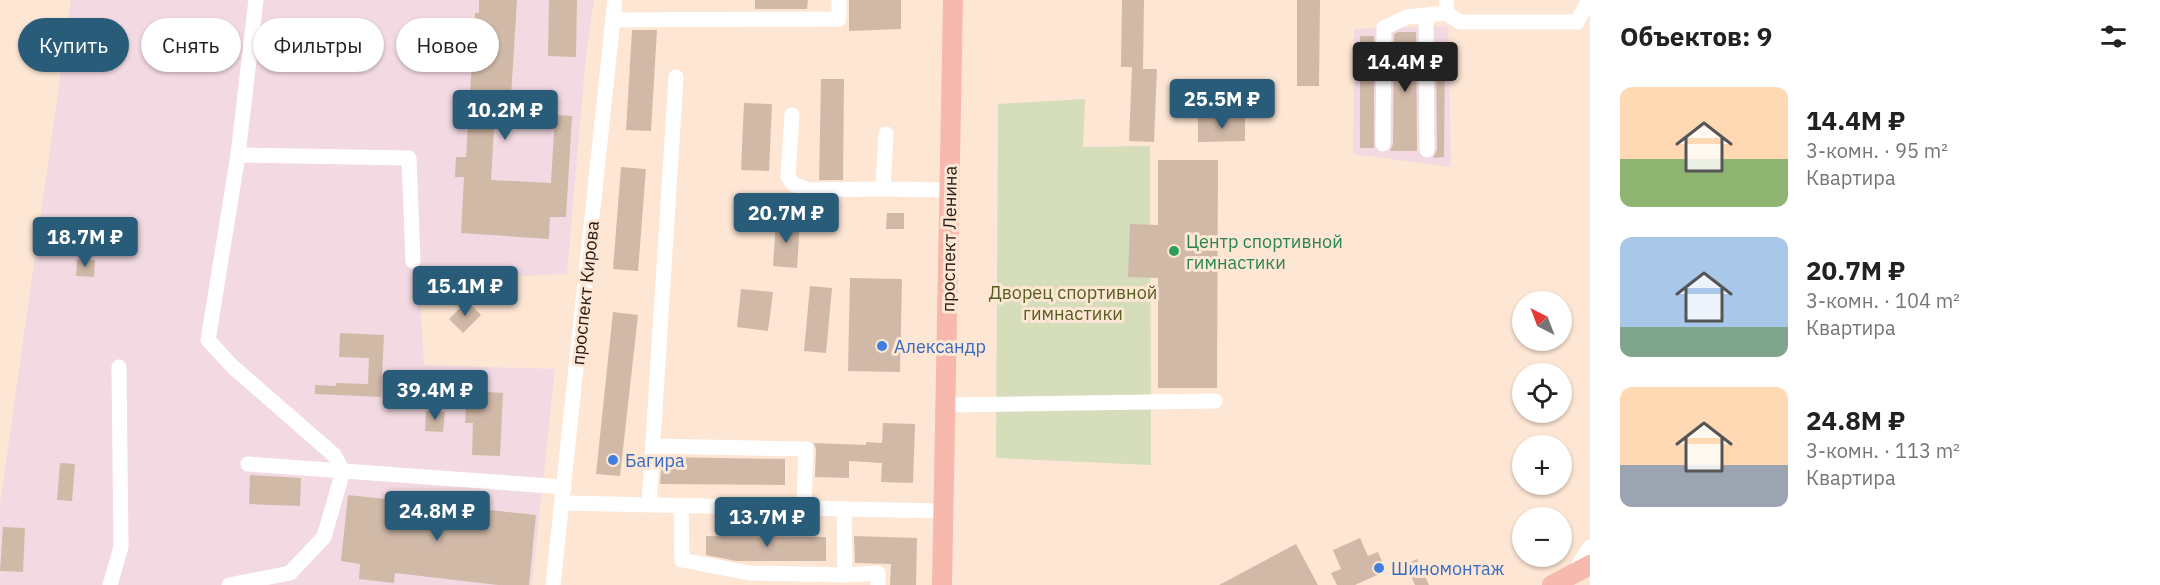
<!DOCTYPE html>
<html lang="ru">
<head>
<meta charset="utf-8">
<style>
  :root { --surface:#fff; --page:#f2f2f2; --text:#222; --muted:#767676; --accent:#295c78 }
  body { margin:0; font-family:"IBM Plex Sans",sans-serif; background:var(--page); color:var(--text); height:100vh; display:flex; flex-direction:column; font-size:22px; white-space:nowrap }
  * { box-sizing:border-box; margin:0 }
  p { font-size:20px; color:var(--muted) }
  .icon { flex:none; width:33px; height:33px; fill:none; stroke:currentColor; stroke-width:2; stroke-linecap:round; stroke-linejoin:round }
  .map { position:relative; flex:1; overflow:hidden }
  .panel { display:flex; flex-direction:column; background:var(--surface); width:570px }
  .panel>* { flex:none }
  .hud { position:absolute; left:18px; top:18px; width:570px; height:54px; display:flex; gap:12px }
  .needle { width:39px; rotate:318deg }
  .controls { position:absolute; left:1512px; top:291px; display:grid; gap:12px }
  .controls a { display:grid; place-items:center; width:60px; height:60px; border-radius:50%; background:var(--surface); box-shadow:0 2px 4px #0004; font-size:30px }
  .price { position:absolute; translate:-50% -51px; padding:0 14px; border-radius:6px; background:var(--accent); color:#fff; font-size:20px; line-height:39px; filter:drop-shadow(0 2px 3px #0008) }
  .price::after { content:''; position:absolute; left:50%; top:36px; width:18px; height:14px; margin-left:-9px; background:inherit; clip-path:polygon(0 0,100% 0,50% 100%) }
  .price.selected { background:#222; color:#fff }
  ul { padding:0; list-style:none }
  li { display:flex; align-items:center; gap:18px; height:150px; padding:0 30px }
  li span { display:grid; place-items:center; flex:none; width:168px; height:120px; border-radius:12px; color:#555 }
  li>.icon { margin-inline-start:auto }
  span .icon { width:72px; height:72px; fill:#fffc; stroke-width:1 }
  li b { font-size:26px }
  h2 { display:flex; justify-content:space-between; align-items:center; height:72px; padding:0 30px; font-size:26px }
  .tag { padding:0 21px; border-radius:27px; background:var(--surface); box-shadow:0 2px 4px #0004; font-size:21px; line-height:54px }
  .tag.selected { background:var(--accent); color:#fff }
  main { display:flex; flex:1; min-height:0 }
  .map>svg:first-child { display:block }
</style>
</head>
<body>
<main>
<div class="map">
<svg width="1590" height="585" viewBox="0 0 1590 585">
  <rect width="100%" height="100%" fill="#fee6d4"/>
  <g fill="#f3dae2">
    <polygon points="71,0 594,0 586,55 567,274 419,280 424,365 555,369 532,585 0,585 0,504"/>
    <polygon points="1448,26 1451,167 1353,154 1354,29"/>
  </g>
  <polygon fill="#d5ddbb" points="1085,99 1083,147 1150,146 1151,465 996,458 998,104"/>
  <g fill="#d1b9a8">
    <polygon points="479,0 517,0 510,112 495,111 491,180 551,183 555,115 572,116 566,217 550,217 549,239 461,233 464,177 455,177 456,157 466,157 475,13 479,13"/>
    <polygon points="549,0 577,0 576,57 548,56"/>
    <polygon points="755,0 808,0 807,9 755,9"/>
    <polygon points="849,0 901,0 901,29 849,31"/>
    <polygon points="1122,0 1144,0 1143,69 1157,69 1154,142 1129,141 1132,67 1121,67"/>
    <polygon points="1297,0 1320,0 1319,86 1297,86"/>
    <polygon points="632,30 657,30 651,131 626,130"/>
    <polygon points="1398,32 1416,32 1417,151 1390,151 1393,144 1394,34"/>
    <rect x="1360" y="36" width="14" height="112"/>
    <polygon points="1436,44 1445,45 1444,157 1433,158 1437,150"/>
    <polygon points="821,79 844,79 843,180 819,180"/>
    <polygon points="744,103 772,104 769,171 741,170"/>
    <polygon points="1245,117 1245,141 1198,142 1198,118"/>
    <polygon points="1158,160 1218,160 1217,388 1158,388 1158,278 1128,277 1130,224 1158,225"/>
    <polygon points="621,167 646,169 638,271 613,269"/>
    <polygon points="887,213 904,213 904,229 886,229"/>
    <polygon points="776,220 800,222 797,268 773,266"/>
    <polygon points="77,259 95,260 94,277 76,276"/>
    <polygon points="850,278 902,279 900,372 848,371"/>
    <polygon points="810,286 832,288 826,353 804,351"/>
    <polygon points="741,289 773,292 768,331 737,327"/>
    <polygon points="467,301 481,315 463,333 449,319"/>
    <polygon points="613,312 638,315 620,476 596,474"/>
    <polygon points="340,333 384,335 381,397 315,394 315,385 336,386 336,383 368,384 369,358 339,357"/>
    <polygon points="487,392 503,393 500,456 472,455 473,423 465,423 466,407 486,408"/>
    <polygon points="426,411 445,412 443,432 425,431"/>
    <polygon points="883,423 915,424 913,483 881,482 882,463 849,461 849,478 815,477 816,449 814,443 866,445 866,442 882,443"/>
    <polygon points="662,457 785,459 785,485 660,484"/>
    <polygon points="60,463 75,464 72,501 57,500"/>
    <polygon points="250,475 301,478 300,506 249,504"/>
    <polygon points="348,495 536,515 529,585 498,585 395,573 394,583 359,579 360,564 341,561"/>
    <polygon points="3,527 25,528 23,572 0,571"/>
    <polygon points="706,536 826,537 826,561 736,561 706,555"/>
    <polygon points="854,536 917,538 916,585 890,585 891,564 855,563"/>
    <polygon points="1360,538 1368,556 1378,552 1386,571 1355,585 1337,585 1331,573 1341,569 1333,550"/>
    <polygon points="1296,544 1318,585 1219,585"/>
    <polygon points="1417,559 1429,585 1415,585 1406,564"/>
  </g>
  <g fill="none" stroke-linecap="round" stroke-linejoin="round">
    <g stroke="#fff" stroke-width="15">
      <polyline points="1446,13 1460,22 1577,22 1589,0"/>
      <polyline points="1426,16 1427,150"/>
      <polyline points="613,20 839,19 839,0"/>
      <polyline points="792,115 788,176 793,184 808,190 883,189"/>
      <polyline points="886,134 883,189 950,190"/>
      <polyline points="1383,144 1384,28 1407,17 1446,13 1447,0"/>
      <polyline points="238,155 409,158 413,261"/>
      <polyline points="946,405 1215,401"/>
      <polyline points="654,446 806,449 804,508"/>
      <polyline points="248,464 564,487"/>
      <polyline points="562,503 943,511"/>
      <polyline points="649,505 676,77"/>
      <polyline points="681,505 682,560 749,573 845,575 878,573 878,585"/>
      <polyline points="844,509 845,575"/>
      <polyline points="1574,573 1590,547"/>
      <polyline points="110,585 121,547 119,367"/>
      <polyline points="229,585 290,573 324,537 343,471 334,455 233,367 208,340 238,155 256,0"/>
      <polyline points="553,585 615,0"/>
    </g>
    <g stroke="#f7b8ad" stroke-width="20">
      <polyline points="942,585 953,0"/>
      <polyline points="1552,585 1590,565"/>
    </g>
  </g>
  <circle fill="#2e9e5b" stroke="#fee6d4" stroke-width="2" cx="1174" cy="251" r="6"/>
  <g fill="#3f7fe0" stroke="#fee6d4" stroke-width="2">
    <circle cx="882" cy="346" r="6"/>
    <circle cx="613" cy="460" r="6"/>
    <circle cx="1379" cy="568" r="6"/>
  </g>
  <g text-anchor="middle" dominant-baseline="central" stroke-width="6" stroke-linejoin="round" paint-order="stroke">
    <g font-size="18" fill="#211812" stroke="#fee6d4">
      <text transform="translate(949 239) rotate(-89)">проспект Ленина</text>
      <text transform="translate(585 293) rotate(-84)">проспект Кирова</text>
    </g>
    <g font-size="18" fill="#27864d" stroke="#fee6d4" text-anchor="start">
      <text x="1186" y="241">Центр спортивной<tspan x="1186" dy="21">гимнастики</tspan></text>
    </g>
    <g font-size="18" fill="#545e20" stroke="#fee6d4">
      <text x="1073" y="292">Дворец спортивной<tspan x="1073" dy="21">гимнастики</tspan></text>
    </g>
    <g font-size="18" fill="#366cbe" stroke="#fee6d4" text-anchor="start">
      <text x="894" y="346">Александр</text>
      <text x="625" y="460">Багира</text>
      <text x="1391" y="568">Шиномонтаж</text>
    </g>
  </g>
</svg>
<div class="controls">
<a><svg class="needle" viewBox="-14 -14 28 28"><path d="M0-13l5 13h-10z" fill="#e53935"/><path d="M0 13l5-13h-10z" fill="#767676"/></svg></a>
<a><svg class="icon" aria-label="locate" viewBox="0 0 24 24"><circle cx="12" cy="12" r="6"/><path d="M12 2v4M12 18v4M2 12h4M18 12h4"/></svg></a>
<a>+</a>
<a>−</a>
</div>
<b class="price selected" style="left:1405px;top:93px">14.4M ₽</b>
<b class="price" style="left:1222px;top:130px">25.5M ₽</b>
<b class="price" style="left:505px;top:141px">10.2M ₽</b>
<b class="price" style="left:786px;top:244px">20.7M ₽</b>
<b class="price" style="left:85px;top:268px">18.7M ₽</b>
<b class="price" style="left:465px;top:317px">15.1M ₽</b>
<b class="price" style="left:435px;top:421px">39.4M ₽</b>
<b class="price" style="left:437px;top:542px">24.8M ₽</b>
<b class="price" style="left:767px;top:548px">13.7M ₽</b>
<div class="hud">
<a class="tag selected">Купить</a>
<a class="tag">Снять</a>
<a class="tag">Фильтры</a>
<a class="tag">Новое</a>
</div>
</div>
<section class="panel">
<h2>Объектов: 9<svg class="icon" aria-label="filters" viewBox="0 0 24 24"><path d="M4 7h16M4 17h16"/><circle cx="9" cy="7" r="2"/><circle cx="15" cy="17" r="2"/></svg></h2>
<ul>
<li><span style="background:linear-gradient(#ffd9b3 60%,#8fb573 0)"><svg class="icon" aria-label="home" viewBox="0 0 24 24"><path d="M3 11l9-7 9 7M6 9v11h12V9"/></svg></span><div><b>14.4M ₽</b><p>3-комн. · 95 m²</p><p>Квартира</p></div></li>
<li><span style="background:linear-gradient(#a9c7e8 75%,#7fa58c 0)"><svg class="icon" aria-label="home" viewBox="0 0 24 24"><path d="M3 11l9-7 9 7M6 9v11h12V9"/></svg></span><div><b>20.7M ₽</b><p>3-комн. · 104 m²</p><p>Квартира</p></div></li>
<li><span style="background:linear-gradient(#ffd9b3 65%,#9aa5b1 0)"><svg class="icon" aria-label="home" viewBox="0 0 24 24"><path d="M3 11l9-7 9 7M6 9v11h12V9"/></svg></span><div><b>24.8M ₽</b><p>3-комн. · 113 m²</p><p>Квартира</p></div></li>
</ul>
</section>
</main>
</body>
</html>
